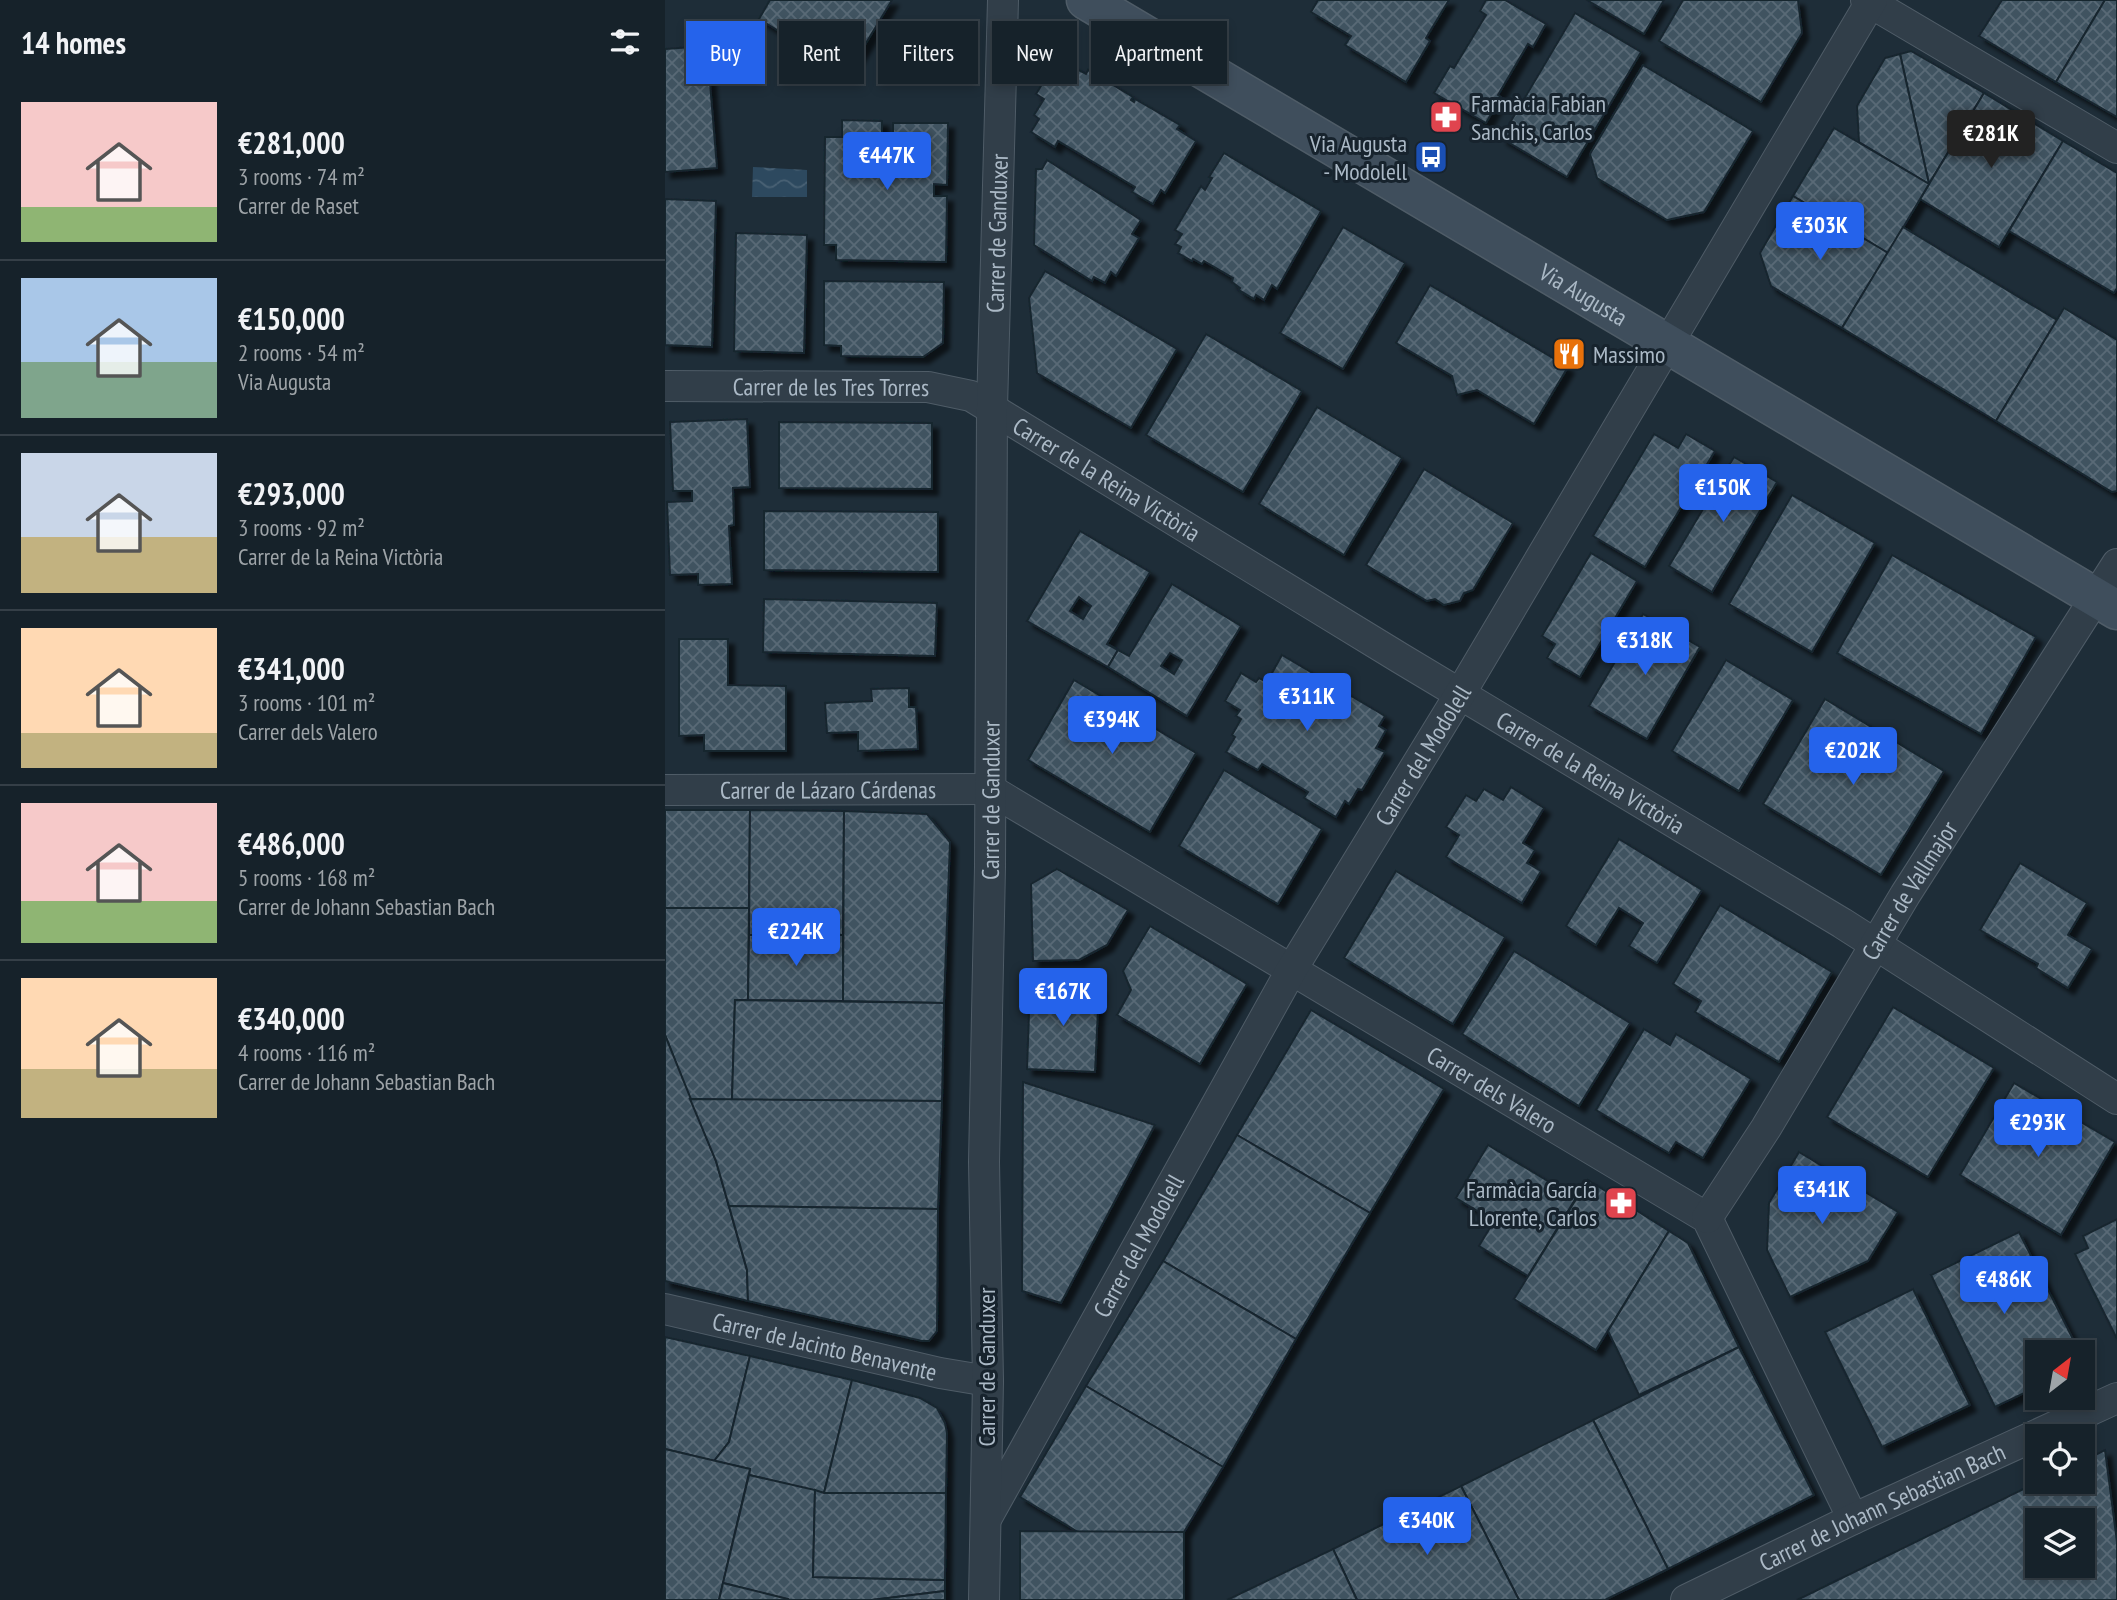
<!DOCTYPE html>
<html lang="en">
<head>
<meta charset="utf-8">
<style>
  :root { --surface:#16222a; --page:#232f36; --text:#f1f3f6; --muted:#9ea4a8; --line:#353f47; --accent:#2563eb }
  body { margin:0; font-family:"PT Sans Narrow",sans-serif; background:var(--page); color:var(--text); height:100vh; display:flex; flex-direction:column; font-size:26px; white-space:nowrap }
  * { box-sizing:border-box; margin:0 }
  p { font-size:23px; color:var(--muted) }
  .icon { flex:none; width:38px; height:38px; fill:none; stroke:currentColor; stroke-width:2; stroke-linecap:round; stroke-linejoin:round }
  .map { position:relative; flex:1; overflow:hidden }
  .panel { display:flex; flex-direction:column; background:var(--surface); width:665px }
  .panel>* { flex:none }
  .top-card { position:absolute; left:21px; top:21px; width:665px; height:63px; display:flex; gap:14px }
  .needle { width:46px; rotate:31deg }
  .buttons { position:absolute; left:1360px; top:1340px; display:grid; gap:14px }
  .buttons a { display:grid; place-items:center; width:70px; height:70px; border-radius:0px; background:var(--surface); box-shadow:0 4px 10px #0003,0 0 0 2px var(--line); font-size:35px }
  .price { position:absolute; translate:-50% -60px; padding:0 16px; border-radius:7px; background:var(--accent); color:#fff; font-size:23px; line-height:46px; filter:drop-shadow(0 2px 4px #0008) }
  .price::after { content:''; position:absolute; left:50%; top:42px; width:21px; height:16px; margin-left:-10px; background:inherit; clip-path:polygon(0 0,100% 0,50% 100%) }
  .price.on { background:#222; color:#fff }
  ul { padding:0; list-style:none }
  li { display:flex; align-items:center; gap:21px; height:175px; padding:0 21px }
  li+li { border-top:2px solid var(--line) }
  li span { display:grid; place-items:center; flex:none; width:196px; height:140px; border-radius:0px; color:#555 }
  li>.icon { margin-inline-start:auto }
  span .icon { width:84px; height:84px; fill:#fffc; stroke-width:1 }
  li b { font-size:30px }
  h2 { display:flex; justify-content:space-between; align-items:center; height:84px; padding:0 21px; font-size:30px }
  .tag { padding:0 24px; border-radius:0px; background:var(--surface); box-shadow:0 4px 10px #0003,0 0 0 2px var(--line); font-size:24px; line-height:63px }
  .tag.on { background:var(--accent); color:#fff }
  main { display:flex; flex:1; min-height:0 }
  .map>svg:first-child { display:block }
</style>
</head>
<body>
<main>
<section class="panel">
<h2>14 homes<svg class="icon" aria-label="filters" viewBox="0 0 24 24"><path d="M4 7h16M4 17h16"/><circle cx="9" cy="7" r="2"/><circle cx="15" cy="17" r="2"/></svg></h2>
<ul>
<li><span style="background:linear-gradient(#f6c9c9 75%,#8fb573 0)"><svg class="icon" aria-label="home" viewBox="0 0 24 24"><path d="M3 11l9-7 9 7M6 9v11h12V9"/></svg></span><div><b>€281,000</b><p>3 rooms · 74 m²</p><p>Carrer de Raset</p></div></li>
<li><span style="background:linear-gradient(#a9c7e8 60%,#7fa58c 0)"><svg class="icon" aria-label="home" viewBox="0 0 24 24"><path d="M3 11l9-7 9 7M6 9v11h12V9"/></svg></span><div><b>€150,000</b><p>2 rooms · 54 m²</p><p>Via Augusta</p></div></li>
<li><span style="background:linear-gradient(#c9d6e8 60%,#c2b280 0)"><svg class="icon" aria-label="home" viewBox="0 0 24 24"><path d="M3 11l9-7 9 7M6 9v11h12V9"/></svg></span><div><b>€293,000</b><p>3 rooms · 92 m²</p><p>Carrer de la Reina Victòria</p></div></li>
<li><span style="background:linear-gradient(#ffd9b3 75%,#c2b280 0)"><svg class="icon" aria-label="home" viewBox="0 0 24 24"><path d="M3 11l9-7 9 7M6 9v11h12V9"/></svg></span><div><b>€341,000</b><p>3 rooms · 101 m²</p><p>Carrer dels Valero</p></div></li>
<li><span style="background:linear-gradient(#f6c9c9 70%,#8fb573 0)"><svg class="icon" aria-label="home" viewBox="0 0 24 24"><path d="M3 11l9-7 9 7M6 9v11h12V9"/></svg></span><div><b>€486,000</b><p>5 rooms · 168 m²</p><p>Carrer de Johann Sebastian Bach</p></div></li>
<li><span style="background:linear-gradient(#ffd9b3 65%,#c2b280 0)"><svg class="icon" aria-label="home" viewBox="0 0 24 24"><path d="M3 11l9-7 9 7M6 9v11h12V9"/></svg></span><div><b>€340,000</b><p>4 rooms · 116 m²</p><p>Carrer de Johann Sebastian Bach</p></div></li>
</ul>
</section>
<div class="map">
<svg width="1452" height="1600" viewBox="0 0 1452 1600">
  <defs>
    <pattern id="water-waves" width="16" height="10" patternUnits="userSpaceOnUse" patternTransform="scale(1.75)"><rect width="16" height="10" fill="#2d495f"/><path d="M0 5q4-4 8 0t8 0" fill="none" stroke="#496174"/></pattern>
    <pattern id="building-cross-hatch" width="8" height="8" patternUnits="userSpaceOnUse" patternTransform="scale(1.75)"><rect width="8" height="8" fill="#405361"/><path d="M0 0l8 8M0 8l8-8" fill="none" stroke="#596a76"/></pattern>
    <filter id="shadow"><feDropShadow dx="6" dy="6" stdDeviation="2" flood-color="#0009"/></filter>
  </defs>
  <rect width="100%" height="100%" fill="#1e2d38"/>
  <polygon fill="url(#water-waves)" points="88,167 142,170 142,197 87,197"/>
  <g fill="url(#building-cross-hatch)" stroke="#19252f" stroke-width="2" fill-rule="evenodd" filter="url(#shadow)">
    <polygon points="105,0 227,0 183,73 94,19"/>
    <polygon points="653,0 784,0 761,38 765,41 741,82 680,45 686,36 646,12"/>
    <polygon points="821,0 840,0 881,24 868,47 863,44 833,95 836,97 821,123 769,93 785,66 789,68 821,15 815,11"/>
    <polygon points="922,0 999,0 979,34"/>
    <polygon points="1018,0 1133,0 1137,33 1096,102 994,41"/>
    <polygon points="1337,0 1440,0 1391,82 1314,36"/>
    <polygon points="1440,0 1452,0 1452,117 1391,82"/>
    <polygon points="910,13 976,52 902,177 836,138"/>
    <polygon points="42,46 52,168 0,172 0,49"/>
    <polygon points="1246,51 1319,93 1264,184 1235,54"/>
    <polygon points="1235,54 1264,184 1194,142 1192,106 1220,58"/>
    <polygon points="402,64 421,74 423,70 468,97 466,100 469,102 470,99 515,125 512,129 531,141 500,193 496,190 488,204 467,192 470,187 393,141 390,147 366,132 374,119 369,115 379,99 371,94 384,73 390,77 396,68 398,70"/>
    <polygon points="978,65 1088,131 1039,212 1002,220 932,178 925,154"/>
    <polygon points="1319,93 1398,141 1334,247 1255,199"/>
    <polygon points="177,120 217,121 217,137 228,137 228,123 283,123 282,185 269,184 269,196 282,196 281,262 171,260 171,245 159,245 160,137 177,137"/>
    <polygon points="1169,128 1264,184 1223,253 1128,196"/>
    <polygon points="1398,141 1452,173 1452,288 1449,293 1344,231"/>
    <polygon points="559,153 656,211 612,289 607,285 599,300 591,295 589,299 574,290 575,288 567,282 568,278 539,261 537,264 528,259 527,261 513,253 516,247 510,244 517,234 510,230 536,186 540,190 547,178 544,177"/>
    <polygon points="382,160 476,220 467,234 474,238 451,276 446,272 440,283 429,277 427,281 369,245 371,169 377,169"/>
    <polygon points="1128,196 1223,253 1177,328 1106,286 1095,253"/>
    <polygon points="0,199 51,201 47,347 0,345"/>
    <polygon points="678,227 740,263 678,369 615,333"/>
    <polygon points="1238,227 1392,320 1331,421 1177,328"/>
    <polygon points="71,233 142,235 139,353 69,351"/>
    <polygon points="380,271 512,349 466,428 372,373 364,298"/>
    <polygon points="159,281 279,282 278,343 258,357 176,356 176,346 159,345"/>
    <polygon points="765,285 903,367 869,424 812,390 792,395 787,376 731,343"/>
    <polygon points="1399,308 1452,340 1452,491 1447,492 1331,421"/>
    <polygon points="541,334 637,391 578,492 481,435"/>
    <polygon points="652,407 737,458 679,555 594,504"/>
    <polygon points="82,419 85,487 68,488 69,525 64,526 67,584 33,585 33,574 5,575 2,502 27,501 27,491 8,491 5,422"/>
    <polygon points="114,422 267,423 267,489 114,488"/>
    <polygon points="989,434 1013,448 1021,434 1050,451 980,567 928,536"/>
    <polygon points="1069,457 1112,482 1047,592 1004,566"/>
    <polygon points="759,469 848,523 808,590 799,593 795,601 779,605 770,599 762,601 701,565"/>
    <polygon points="1127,495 1210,543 1147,652 1064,604"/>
    <polygon points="99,511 273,512 273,572 99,570"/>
    <path d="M 415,531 L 485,572 L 442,644 L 453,650 L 443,667 L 362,621 ZM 414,597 L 426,606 L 418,619 L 405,611 Z"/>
    <polygon points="926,553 972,581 915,677 882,658 890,644 877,636"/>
    <polygon points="1227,555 1371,637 1316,734 1172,653"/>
    <path d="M 507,584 L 576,626 L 522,716 L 443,667 L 453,650 L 464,656 ZM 505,653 L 517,660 L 509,674 L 496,666 Z"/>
    <polygon points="99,599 272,603 270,656 98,652"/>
    <polygon points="978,614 1035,647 982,739 924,706"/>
    <polygon points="14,639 63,639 63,685 121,686 121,751 39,751 39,735 14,736"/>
    <polygon points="617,655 720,716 714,726 721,730 711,748 720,752 697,790 693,789 684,804 680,801 671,817 639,798 643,792 597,764 593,770 561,752 570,737 567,735 576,719 571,716 575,710 560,701 576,673 591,682 594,678 602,682"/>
    <polygon points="1061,660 1128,700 1074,791 1007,751"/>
    <polygon points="409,680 531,753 485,832 363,760"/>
    <polygon points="244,688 244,707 251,707 253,749 193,751 193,732 162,733 160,703 207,701 206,689"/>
    <polygon points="1160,699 1279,771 1216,875 1098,804"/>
    <polygon points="559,770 657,829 613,904 514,846"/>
    <polygon points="846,787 879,808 858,843 870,850 862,863 876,871 857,903 781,857 794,835 781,827 801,795 811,801 819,789 838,800"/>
    <polygon points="0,810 85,810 84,908 0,908"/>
    <polygon points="85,810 179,811 178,935 84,935"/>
    <polygon points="179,811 262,814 285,842 279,1003 178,1001"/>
    <polygon points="954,839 1037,890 992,963 964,946 978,923 954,908 931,945 901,926"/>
    <polygon points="1355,863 1422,903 1403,935 1427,949 1403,988 1371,968 1373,964 1315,930"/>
    <polygon points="392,869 463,910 442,945 414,960 368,961 366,884"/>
    <polygon points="731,871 840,937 788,1024 679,958"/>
    <polygon points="1055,905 1167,972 1114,1062 1030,1012 1036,1001 1008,984"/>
    <polygon points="0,908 84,908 83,1000 70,1000 67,1100 25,1099 0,1035"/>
    <polygon points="485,926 582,984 535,1064 452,1015 466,990 458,971"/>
    <polygon points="84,935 178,935 178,1001 83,1000"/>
    <polygon points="849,951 965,1023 914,1106 797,1034"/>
    <polygon points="365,985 434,988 430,1072 362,1069"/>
    <polygon points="70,1000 279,1003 277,1101 67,1100"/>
    <polygon points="1228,1007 1329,1068 1263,1177 1162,1117"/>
    <polygon points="646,1010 779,1089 705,1213 572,1135"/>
    <polygon points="979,1029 1005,1045 1011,1034 1086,1079 1038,1158 1011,1142 1004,1153 931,1110"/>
    <polygon points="0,1035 51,1161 82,1270 83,1301 0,1281"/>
    <polygon points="358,1082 490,1125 396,1303 357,1291"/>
    <polygon points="1349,1083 1450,1142 1396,1235 1295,1175"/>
    <polygon points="25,1099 277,1101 273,1209 64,1206 51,1161"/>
    <polygon points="572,1135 705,1213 631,1339 498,1261"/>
    <polygon points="823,1145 911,1198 863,1276 814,1246 829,1221 791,1198"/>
    <polygon points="1134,1152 1233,1212 1203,1261 1125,1297 1102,1250 1104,1203"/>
    <polygon points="923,1180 1004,1231 931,1350 849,1299"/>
    <polygon points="64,1206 273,1209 272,1331 264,1341 257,1341 83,1301 82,1270"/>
    <polygon points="1452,1219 1452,1339 1410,1254 1423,1248 1418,1236"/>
    <polygon points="1004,1231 1023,1243 1074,1347 974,1395 943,1331"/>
    <polygon points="1354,1232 1415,1353 1372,1353 1372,1387 1330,1407 1266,1275"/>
    <polygon points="498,1261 631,1339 558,1467 421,1386"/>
    <polygon points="1248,1289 1305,1405 1217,1447 1160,1332"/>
    <polygon points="0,1337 85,1356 64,1442 49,1461 0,1449"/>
    <polygon points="1074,1347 1149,1495 1003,1569 928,1420"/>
    <polygon points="85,1356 187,1380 159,1493 84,1475 85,1469 49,1461 64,1442"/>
    <polygon points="187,1380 255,1398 272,1408 280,1423 282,1433 281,1493 159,1493"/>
    <polygon points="421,1386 558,1467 519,1532 413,1532 355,1497"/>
    <polygon points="928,1420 1003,1569 940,1600 854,1600 796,1486"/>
    <polygon points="0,1449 85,1469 54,1600 0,1600"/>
    <path d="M 1440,1450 L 1452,1542 L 1452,1600 L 1132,1600 L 1373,1482 L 1418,1482 L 1418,1461 ZM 1372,1521 L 1418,1521 L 1418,1566 L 1372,1566 Z"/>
    <polygon points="84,1475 150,1490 148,1577 280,1580 280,1591 207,1600 125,1600 58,1583"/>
    <polygon points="796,1486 854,1600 692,1600 668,1549"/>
    <polygon points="150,1490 159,1493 281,1493 280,1580 148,1577"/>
    <polygon points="355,1531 519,1532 519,1600 355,1600"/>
    <polygon points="668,1549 692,1600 562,1600"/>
    <polygon points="58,1583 123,1599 123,1600 54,1600"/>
    <polygon points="280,1591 280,1600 207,1600"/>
  </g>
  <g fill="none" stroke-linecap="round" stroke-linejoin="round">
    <defs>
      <g id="minor">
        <polyline points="1201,0 1452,148"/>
        <path id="s1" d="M 0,386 L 263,387 L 306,396 L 735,658 L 1177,923 L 1452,1099"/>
        <path id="s2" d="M 324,789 L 1042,1218 L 1188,1519"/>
        <path id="s3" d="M 0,790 L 324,789"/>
        <path id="s4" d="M 1042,1218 L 1101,1128 L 1240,895 L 1452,564"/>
        <path id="s5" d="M 0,1309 L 275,1373 L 323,1381"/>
        <path id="s6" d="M 321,1519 L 627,969 L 795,694 L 1207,0"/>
        <path id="s7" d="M 319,1600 L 323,1381 L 319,1162 L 325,867 L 327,408 L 338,0"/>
        <path id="s8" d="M 1021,1600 L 1188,1519 L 1452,1398"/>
      </g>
      <g id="secondary">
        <path id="s9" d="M 421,0 L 1452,610"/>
      </g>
    </defs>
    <use href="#minor" stroke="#4f5c67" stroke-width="32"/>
    <use href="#secondary" stroke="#4f5c67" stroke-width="41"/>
    <use href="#minor" stroke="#313e49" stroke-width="30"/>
    <use href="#secondary" stroke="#3f4e5c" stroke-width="38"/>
  </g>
  <defs>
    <symbol id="pharmacy-square" viewBox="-11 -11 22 22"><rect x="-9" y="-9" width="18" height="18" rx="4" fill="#e0444e" stroke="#17232d"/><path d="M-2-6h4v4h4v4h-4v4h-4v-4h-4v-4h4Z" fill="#fff"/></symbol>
    <symbol id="bus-square" viewBox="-11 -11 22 22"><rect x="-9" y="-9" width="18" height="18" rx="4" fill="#1a4fb4" stroke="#17232d"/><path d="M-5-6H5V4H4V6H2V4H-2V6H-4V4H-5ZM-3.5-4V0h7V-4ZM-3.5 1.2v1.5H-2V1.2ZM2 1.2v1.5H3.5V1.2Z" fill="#fff"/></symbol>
    <symbol id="restaurant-square" viewBox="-11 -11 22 22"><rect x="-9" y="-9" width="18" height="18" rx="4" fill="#e8710a" stroke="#17232d"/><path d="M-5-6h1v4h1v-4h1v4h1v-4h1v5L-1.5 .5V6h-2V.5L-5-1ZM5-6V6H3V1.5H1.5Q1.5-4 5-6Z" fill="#fff"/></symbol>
  </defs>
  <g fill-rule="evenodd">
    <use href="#pharmacy-square" x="762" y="98" width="38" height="38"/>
    <use href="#bus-square" x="747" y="138" width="38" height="38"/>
    <use href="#restaurant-square" x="885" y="335" width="38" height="38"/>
    <use href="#pharmacy-square" x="937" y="1184" width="38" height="38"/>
  </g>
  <g text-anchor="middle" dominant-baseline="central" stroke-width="6" stroke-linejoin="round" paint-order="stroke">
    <g font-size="24" fill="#abb9c6" stroke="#17232d" text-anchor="start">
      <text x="806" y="103">Farmàcia Fabian<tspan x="806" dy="28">Sanchis, Carlos</tspan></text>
      <text x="742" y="143" text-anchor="end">Via Augusta<tspan x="742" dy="28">- Modolell</tspan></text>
      <text x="928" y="354">Massimo</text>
      <text x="932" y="1189" text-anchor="end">Farmàcia García<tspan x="932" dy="28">Llorente, Carlos</tspan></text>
    </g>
    <g font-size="24" fill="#abb9c6" stroke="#17232d">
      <text stroke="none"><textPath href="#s7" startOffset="1367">Carrer de Ganduxer</textPath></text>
      <text stroke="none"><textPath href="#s9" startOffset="578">Via Augusta</textPath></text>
      <text stroke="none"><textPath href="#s1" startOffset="166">Carrer de les Tres Torres</textPath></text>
      <text stroke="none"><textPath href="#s1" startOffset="466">Carrer de la Reina Victòria</textPath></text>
      <text stroke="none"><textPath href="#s6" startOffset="880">Carrer del Modolell</textPath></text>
      <text stroke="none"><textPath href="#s1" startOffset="1032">Carrer de la Reina Victòria</textPath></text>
      <text stroke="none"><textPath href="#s3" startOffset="163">Carrer de Lázaro Cárdenas</textPath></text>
      <text stroke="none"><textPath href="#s7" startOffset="800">Carrer de Ganduxer</textPath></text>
      <text stroke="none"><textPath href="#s4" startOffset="385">Carrer de Vallmajor</textPath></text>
      <text stroke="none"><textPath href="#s2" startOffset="586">Carrer dels Valero</textPath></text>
      <text stroke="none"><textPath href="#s6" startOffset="313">Carrer del Modolell</textPath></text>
      <text stroke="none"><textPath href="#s5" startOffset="164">Carrer de Jacinto Benavente</textPath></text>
      <text transform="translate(321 1367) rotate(-90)">Carrer de Ganduxer</text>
      <text stroke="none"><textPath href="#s8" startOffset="217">Carrer de Johann Sebastian Bach</textPath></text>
    </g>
  </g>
</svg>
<div class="buttons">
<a><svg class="needle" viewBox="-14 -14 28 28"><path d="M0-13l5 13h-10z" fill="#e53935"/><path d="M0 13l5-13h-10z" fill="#9ea4a8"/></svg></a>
<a><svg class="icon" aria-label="locate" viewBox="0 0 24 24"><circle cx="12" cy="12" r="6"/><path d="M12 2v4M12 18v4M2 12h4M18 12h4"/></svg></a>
<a><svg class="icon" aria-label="layers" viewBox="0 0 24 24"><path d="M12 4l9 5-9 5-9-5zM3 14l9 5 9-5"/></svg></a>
</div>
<b class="price on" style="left:1326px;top:170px">€281K</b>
<b class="price" style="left:222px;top:192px">€447K</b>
<b class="price" style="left:1155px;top:262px">€303K</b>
<b class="price" style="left:1058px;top:524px">€150K</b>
<b class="price" style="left:980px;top:677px">€318K</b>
<b class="price" style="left:642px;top:733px">€311K</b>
<b class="price" style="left:447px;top:756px">€394K</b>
<b class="price" style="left:1188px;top:787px">€202K</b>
<b class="price" style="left:131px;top:968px">€224K</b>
<b class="price" style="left:398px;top:1028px">€167K</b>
<b class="price" style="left:1373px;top:1159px">€293K</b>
<b class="price" style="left:1157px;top:1226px">€341K</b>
<b class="price" style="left:1339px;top:1316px">€486K</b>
<b class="price" style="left:762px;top:1557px">€340K</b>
<div class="top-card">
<a class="tag on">Buy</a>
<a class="tag">Rent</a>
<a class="tag">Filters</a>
<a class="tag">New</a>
<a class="tag">Apartment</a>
</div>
</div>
</main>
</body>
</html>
